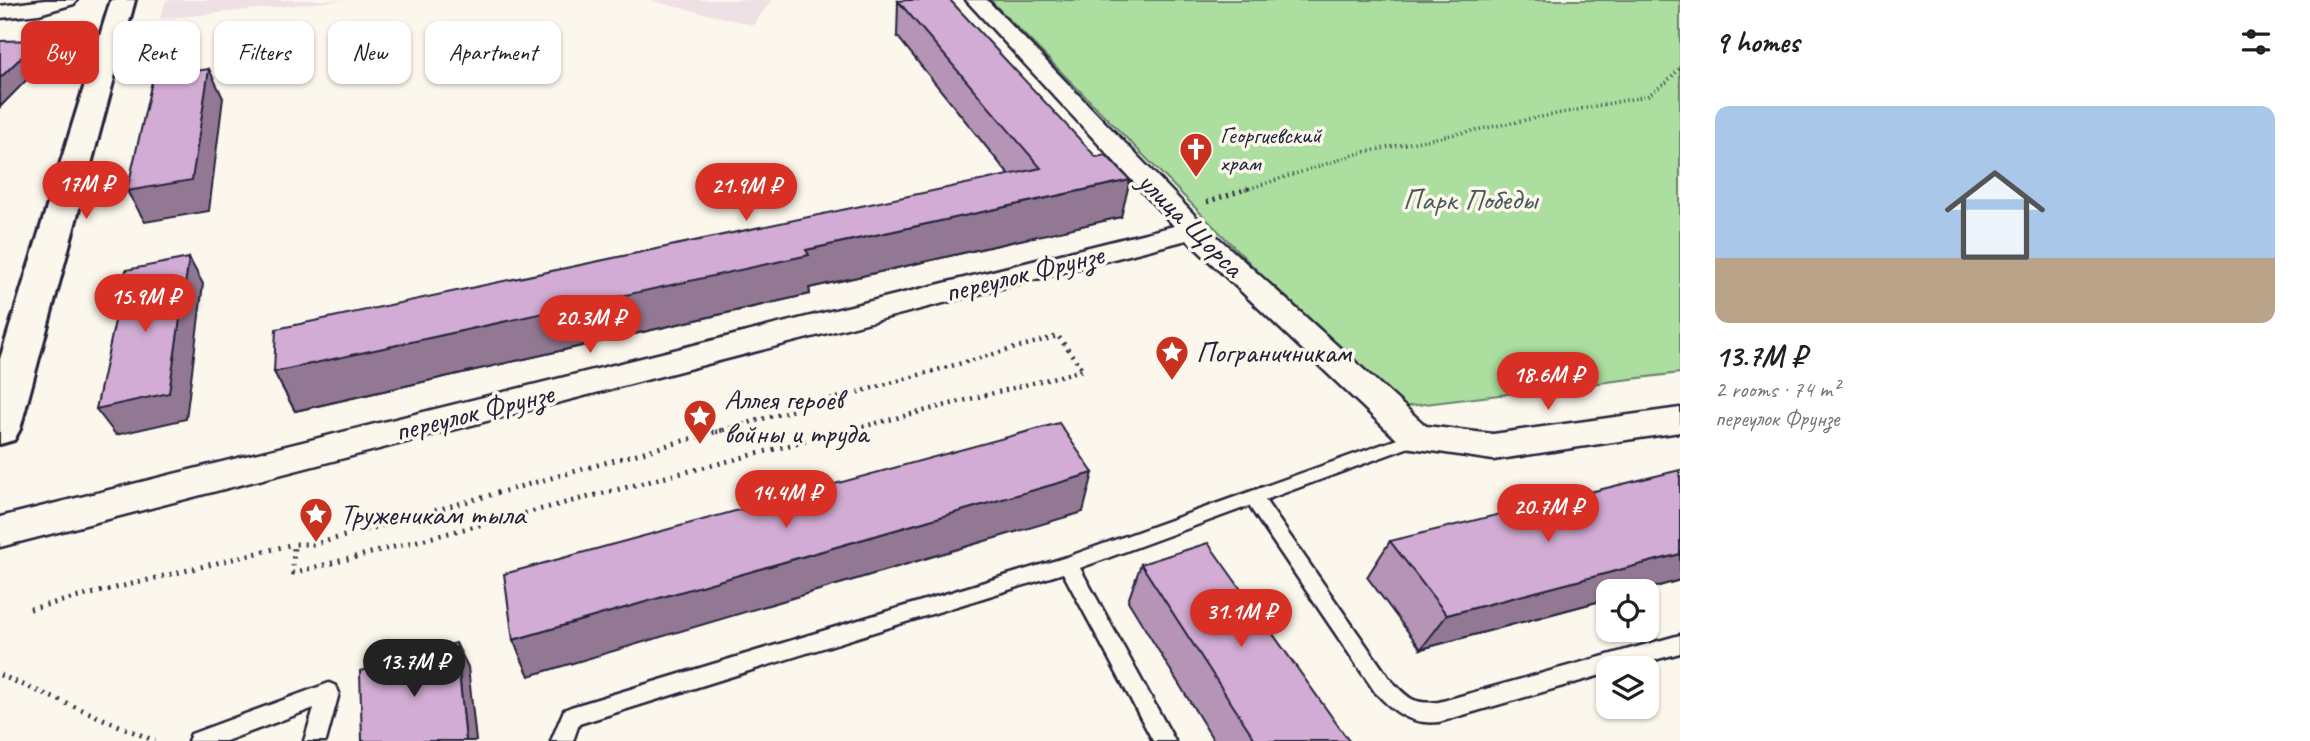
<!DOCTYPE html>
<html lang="en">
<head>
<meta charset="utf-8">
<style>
  :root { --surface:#fff; --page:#f6f6f6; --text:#202124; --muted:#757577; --accent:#d93025 }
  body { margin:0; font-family:Caveat,sans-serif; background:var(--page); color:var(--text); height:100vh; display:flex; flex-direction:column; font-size:26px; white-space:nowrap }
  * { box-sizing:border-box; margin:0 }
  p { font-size:23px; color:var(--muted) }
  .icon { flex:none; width:38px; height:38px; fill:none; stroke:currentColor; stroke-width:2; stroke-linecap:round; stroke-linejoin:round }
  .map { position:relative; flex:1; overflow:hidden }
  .details { display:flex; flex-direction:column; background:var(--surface); width:630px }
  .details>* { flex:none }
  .top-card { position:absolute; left:21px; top:21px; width:665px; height:63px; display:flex; gap:14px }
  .buttons { position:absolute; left:1596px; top:579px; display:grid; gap:14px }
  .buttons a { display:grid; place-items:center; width:63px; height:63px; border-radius:14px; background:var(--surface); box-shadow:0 2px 5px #0004; font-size:35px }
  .price { position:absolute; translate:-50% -60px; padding:0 16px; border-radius:24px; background:var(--accent); color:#fff; font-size:23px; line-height:46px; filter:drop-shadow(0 2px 4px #0008) }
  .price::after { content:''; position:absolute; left:50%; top:42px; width:21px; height:16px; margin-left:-10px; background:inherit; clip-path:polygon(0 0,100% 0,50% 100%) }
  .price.active { background:#222; color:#fff }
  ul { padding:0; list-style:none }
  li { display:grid; align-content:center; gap:14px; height:371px; padding:0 35px }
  li span { display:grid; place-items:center; height:217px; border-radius:14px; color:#555 }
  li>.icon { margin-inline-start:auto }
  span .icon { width:126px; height:126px; fill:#fffc; stroke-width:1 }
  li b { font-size:30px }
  h2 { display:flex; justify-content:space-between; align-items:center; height:84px; padding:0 35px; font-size:30px }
  .pill { padding:0 24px; border-radius:14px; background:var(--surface); box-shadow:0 2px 5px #0004; font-size:24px; line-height:63px }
  .pill.active { background:var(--accent); color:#fff }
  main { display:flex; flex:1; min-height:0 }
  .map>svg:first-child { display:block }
</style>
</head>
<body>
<main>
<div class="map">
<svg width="1680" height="741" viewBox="0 0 1680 741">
  <rect width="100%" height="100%" fill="#fbf7ec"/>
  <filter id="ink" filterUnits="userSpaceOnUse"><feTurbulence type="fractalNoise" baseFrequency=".0143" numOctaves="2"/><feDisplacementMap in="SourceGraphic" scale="14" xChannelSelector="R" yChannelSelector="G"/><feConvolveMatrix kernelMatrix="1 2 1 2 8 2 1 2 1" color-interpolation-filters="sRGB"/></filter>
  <g filter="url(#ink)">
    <g fill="#efe0e5">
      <polygon points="166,0 345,0 160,19"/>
      <polygon points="649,0 772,0 753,25"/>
    </g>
    <polygon fill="#abde9f" stroke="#66806d" stroke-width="2" points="990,0 1680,0 1680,373 1393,408"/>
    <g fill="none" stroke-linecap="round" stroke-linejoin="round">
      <defs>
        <g id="lane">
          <path d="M 1417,432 L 1423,434 L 1425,438 L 1423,442 L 1265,500 L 1389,678 C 1407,697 1412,705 1439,702 L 1680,635 L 1680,653 L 1625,668 L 1608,668 L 1608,673 L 1439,722 C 1410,725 1394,712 1375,692 L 1249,506 L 1080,568 L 1175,741 L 1153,741 L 1063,573 L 579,724 L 573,741 L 551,741 L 564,710 L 571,707 L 1067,557 Z"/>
          <polygon points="329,683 336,686 339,693 326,741 304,741 314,708 226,741 188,741 191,734"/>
        </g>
        <g id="street">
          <polygon points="45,0 77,0 74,4 39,14 0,18 0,6"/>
          <polygon points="966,0 987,0 1203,224 1426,426 1493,434 1680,408 1680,432 1493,460 1405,447 1187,240 0,547 0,517 1174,226"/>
        </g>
        <polygon id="secondary" points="111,0 135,0 20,429 14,440 0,444 0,359"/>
      </defs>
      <use href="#lane" stroke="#22223b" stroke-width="5"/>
      <use href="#street" stroke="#22223b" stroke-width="5"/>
      <use href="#secondary" stroke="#22223b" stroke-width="6"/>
      <polyline stroke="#22223b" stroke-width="3.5" stroke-dasharray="1 3.5" stroke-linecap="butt" points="1245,190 1360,153 1647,96 1667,82 1680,68"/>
      <g stroke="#22223b" stroke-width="4.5" stroke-dasharray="2 5" stroke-linecap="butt">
        <polyline points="1207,202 1250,188"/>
        <polyline points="716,432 1058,336 1083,370 842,432"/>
      </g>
      <g stroke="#22223b" stroke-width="5" stroke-dasharray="2 6" stroke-linecap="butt">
        <polyline points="722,430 316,544 294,544 293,573 849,430"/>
        <polyline points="30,609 294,544"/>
        <polyline points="0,675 155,741"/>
      </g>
      <use href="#lane" fill="#fbf7ec" fill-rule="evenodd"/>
      <use href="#street" fill="#fbf7ec" fill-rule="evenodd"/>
      <use href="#secondary" fill="#fbf7ec" fill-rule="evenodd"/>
    </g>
    <g fill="#b594b6" stroke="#22223b" stroke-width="2">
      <polygon points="898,1 1121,217 809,288 810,294 295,411 274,372 1009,175 897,36"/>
      <polygon points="1390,541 1680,580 1638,592 1608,592 1608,599 1421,649 1367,577"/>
      <polygon points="1141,564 1349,741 1214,741 1128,601"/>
    </g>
    <g fill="#937894" stroke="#22223b" stroke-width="2">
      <polygon points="39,40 49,57 0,107 0,78"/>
      <polygon points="209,69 223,98 209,211 145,222 127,191"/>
      <polygon points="1130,180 1121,217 809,288 810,294 295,411 274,372 806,250"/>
      <polygon points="189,258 203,284 186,419 116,435 96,409"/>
      <polygon points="1093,473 1083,512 529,676 513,640"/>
      <polygon points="1680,554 1680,580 1638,592 1608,592 1608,599 1421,649 1447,615"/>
      <polygon points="456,643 468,667 476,741 466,741"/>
    </g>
    <g fill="#d2acd4" stroke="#22223b" stroke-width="2">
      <polygon points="907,0 950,0 1096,157 1106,155 1130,180 806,250 809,255 274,372 276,329 1041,168 898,1"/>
      <polygon points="39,40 0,78 0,41"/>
      <polygon points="209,69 192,180 127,191 153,77"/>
      <polygon points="189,258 169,393 96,409 126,270"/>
      <polygon points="1059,423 1093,473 513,640 504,574"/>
      <polygon points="1680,470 1680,554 1447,615 1390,541"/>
      <polygon points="1208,543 1349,741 1256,741 1141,564"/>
      <polygon points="456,643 466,741 362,741 360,671"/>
    </g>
  </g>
  <defs>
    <symbol id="church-pin" viewBox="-11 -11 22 30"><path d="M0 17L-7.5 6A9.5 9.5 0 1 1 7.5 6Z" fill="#c8321e" stroke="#fbf7ec"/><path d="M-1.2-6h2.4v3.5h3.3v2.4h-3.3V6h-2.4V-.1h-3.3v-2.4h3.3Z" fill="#fff"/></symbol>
    <symbol id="sight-pin" viewBox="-11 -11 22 30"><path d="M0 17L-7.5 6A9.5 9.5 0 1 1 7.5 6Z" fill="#c8321e" stroke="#fbf7ec"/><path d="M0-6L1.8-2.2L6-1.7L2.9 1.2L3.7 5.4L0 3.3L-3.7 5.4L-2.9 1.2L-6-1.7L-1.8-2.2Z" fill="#fff"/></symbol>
  </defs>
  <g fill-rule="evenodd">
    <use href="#church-pin" x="1177" y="130" width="38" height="52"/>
    <use href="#sight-pin" x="1153" y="333" width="38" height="52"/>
    <use href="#sight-pin" x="681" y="397" width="38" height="52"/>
    <use href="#sight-pin" x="297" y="495" width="38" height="52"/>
  </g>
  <g text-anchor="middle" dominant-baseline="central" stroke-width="7" stroke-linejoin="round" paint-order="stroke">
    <g font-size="24" fill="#22223b" stroke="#fbf7ec" text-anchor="start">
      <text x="1220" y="135">Георгиевский<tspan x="1220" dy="28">храм</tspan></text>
    </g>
    <g font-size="30" fill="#4b5a59" stroke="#fbf7ec">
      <text x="1470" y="199">Парк Победы</text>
    </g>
    <g font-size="30" fill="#22223b" stroke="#fbf7ec">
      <text transform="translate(1191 224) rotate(45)">улица Щорса</text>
      <text transform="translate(1024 273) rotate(-14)">переулок Фрунзе</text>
      <text transform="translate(474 412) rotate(-14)">переулок Фрунзе</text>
    </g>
    <g font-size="30" fill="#22223b" stroke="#fbf7ec" text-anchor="start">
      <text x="1196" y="352">Пограничникам</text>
      <text x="724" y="399">Аллея героев<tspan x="724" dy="34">войны и труда</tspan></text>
      <text x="340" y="514">Труженикам тыла</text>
    </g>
  </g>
</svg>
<div class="buttons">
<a><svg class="icon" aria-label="locate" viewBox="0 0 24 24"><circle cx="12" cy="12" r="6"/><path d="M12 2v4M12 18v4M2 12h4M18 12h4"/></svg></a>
<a><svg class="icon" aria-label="layers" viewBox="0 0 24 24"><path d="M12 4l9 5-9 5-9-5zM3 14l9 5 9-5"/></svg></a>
</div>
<b class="price" style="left:86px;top:221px">17M ₽</b>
<b class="price" style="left:746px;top:223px">21.9M ₽</b>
<b class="price" style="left:145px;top:334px">15.9M ₽</b>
<b class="price" style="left:590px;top:355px">20.3M ₽</b>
<b class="price" style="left:1548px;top:412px">18.6M ₽</b>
<b class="price" style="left:786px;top:530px">14.4M ₽</b>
<b class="price" style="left:1548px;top:544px">20.7M ₽</b>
<b class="price" style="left:1241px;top:649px">31.1M ₽</b>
<b class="price active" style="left:414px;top:699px">13.7M ₽</b>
<div class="top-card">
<a class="pill active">Buy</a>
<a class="pill">Rent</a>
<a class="pill">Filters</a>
<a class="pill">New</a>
<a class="pill">Apartment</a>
</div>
</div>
<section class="details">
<h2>9 homes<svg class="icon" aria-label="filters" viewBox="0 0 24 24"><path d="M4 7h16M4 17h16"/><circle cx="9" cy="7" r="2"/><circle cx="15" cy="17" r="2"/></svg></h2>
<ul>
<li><span style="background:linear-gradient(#a9c7e8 70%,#b9a48a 0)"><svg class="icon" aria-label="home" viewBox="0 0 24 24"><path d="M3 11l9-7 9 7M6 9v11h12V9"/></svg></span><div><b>13.7M ₽</b><p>2 rooms · 74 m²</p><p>переулок Фрунзе</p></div></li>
</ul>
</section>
</main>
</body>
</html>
